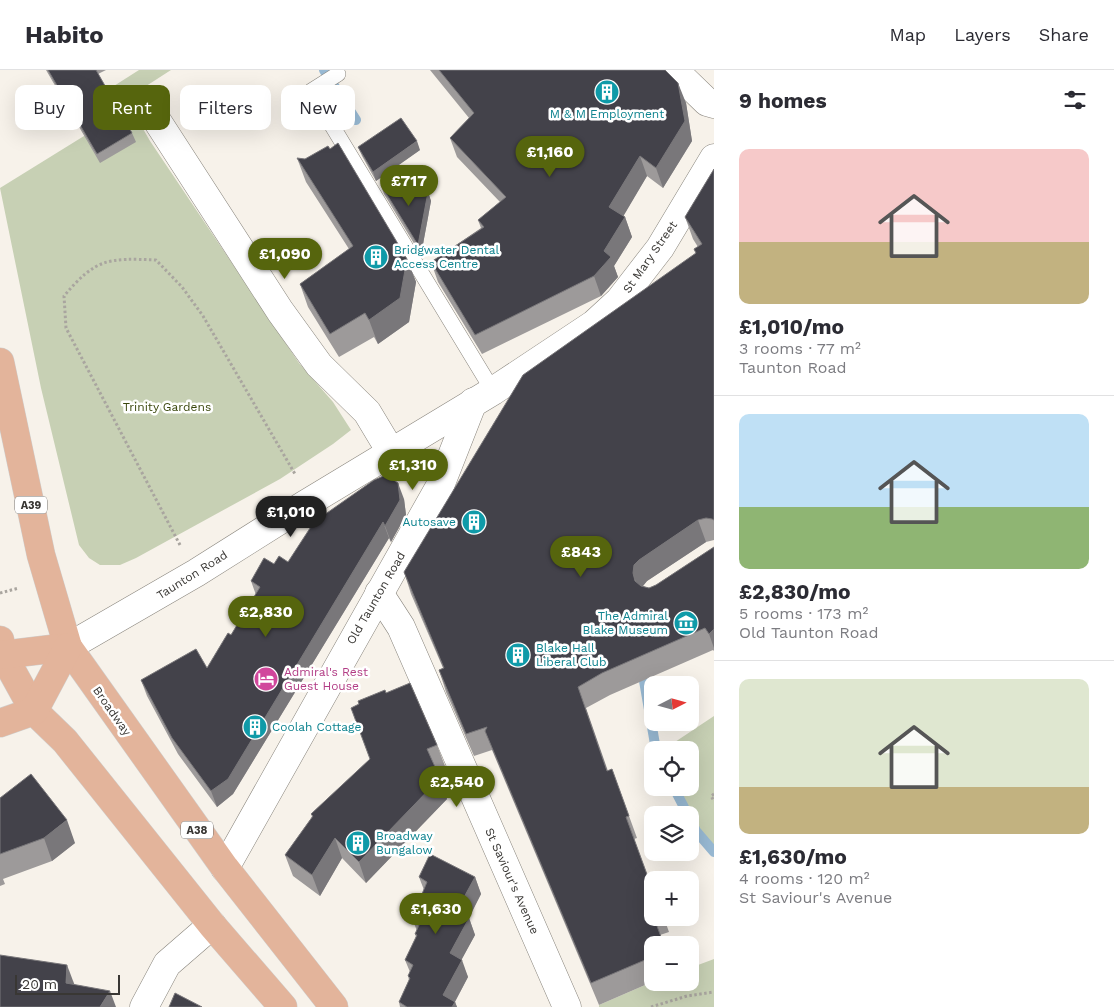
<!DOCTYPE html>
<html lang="en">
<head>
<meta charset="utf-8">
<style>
  :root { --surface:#fff; --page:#f2f2f3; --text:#2b2b33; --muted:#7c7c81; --line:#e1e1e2; --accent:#56650d }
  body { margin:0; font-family:"Work Sans",sans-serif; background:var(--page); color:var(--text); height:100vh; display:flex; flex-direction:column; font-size:19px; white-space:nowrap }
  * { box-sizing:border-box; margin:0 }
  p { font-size:16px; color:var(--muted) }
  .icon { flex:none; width:28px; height:28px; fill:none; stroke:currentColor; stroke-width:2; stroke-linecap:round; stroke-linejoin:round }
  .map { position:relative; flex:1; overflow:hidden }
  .panel { display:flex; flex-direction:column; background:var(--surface); width:400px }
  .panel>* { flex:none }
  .banner { position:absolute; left:15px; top:15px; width:475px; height:45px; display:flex; gap:10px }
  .needle { width:32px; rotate:84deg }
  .buttons { position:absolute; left:644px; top:606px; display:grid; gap:10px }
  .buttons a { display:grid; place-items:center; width:55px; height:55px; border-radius:10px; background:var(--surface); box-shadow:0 5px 20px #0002; font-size:25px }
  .scale { position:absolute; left:15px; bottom:12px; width:105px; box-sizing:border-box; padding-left:5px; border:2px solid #393734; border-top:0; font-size:14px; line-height:18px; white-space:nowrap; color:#393734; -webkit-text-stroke:4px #fff; paint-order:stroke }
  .price { position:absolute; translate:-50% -42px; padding:0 11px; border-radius:18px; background:var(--accent); color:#fff; font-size:16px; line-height:32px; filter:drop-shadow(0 1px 2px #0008) }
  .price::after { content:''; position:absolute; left:50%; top:30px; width:15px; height:11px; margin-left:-8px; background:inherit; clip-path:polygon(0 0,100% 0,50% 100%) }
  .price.active { background:#222; color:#fff }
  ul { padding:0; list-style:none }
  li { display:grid; align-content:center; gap:10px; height:265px; padding:0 25px }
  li+li { border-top:1px solid var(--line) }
  li span { display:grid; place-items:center; height:155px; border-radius:10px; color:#555 }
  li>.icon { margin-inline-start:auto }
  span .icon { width:90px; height:90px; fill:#fffc; stroke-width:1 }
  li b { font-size:21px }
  h2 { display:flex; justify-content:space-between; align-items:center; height:60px; padding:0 25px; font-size:21px }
  .tag { padding:0 18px; border-radius:10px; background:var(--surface); box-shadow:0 5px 20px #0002; font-size:18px; line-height:45px }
  .tag.active { background:var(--accent); color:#fff }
  header { display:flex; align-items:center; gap:30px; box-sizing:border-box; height:70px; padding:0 25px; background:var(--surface); border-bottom:1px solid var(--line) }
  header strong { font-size:24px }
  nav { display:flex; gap:28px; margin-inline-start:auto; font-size:18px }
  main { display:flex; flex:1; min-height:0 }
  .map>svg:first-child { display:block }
</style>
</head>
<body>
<header>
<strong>Habito</strong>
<nav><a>Map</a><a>Layers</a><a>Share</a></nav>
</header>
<main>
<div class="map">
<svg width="714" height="937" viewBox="0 0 714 937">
  <rect width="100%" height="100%" fill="#f7f2ea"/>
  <g fill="#c7d0b4">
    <polygon points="139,0 171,0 126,29 150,71 299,293 333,332 351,360 333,374 280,409 136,488 120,495 100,495 89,488 79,475 41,318 0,118 84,66 106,21"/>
    <polygon points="714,646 714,775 702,763 679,718 690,718 690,680 663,680"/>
    <polygon points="714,889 714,937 599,937 599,935 652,912 690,912 690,898"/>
  </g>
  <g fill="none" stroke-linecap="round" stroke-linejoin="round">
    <g stroke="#98b9d3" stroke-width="10">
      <polyline points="324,0 356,50"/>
      <polyline points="644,611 656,680"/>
      <polyline points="674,718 688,745"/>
      <polyline points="690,749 696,761 714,782"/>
    </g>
    <defs>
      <polyline id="lane" points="338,4 311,21 493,321"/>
      <g id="street">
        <polyline points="674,0 707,32 714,34"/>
        <polyline points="156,49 280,241 319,295 367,342 391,382"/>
        <polyline points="379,523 401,557 567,937"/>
        <polyline points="225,798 440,416 473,332"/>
        <polyline points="144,937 167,894 212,855"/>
      </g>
      <polyline id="secondary" points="68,577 196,503 304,435 493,321 594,254 619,231 660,178 714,88"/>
      <g id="primary">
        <polyline points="0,292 41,485 68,577 225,798 334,937"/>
        <polyline points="0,570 2,583 34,641 65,671 212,855 283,937"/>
        <polyline points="0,585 68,577"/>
        <polyline points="0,653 34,641 68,577"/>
      </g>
    </defs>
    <use href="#lane" stroke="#89857d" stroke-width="16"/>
    <use href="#street" stroke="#89857d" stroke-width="29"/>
    <use href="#secondary" stroke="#89857d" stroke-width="29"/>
    <use href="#primary" stroke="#cfcfce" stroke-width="29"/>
    <g stroke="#a9a59f" stroke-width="3" stroke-dasharray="2.5 2.5" stroke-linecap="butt">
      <path d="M 180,475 L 66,258 L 64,226 C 96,188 108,188 156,190 L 182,217 L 203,246 L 295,404"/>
      <polyline points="0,523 19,518"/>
      <polyline points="714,724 711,726 714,731"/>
      <polyline points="651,937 687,926 714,922"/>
    </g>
    <use href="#lane" stroke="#fff" stroke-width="15"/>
    <use href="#street" stroke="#fff" stroke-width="28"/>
    <use href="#secondary" stroke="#fff" stroke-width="28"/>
    <use href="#primary" stroke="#e3b49b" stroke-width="28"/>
  </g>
  <g fill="#9d9a9a">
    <polygon points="46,0 106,0 98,4 132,63 136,72 100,93"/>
    <polygon points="430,0 665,0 686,33 692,71 663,118 647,106 623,146 625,147 632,167 614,196 618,207 601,226 482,284 438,212 431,192 481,158 478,150 500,132 457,87 450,68 469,48"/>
    <polygon points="358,77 420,80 376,111 362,86"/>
    <polygon points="297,88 407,189 416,212 409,252 378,274 374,267 339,287 308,237 300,214 349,179 306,112"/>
    <polygon points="714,99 714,470 706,472 647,511 643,516 649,518 656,515 714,477 714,581 713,580 610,625 586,638 608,701 612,699 637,768 634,769 652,848 664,848 669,862 660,865 652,875 652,912 599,935 492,680 474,686 446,622 439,600 443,598 411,524 404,502 696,184 694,179 698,177 693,169 685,147"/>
    <polygon points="381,115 428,122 431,131 421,185 384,124"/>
    <polygon points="404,429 406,445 391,472 389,468 233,724 217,737 178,684 147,626 141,610 207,598 231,565 256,525 251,511 274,494 288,492"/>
    <polygon points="386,623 437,675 445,696 436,700 447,729 366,813 342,788 320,826 293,806 285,785 312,747 311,744 370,689"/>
    <polygon points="0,728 75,773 52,791 3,809 5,814 0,816"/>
    <polygon points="419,807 475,807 481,824 469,848 475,865 461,890 468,907 455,932 457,937 400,937 399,932 409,910 408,906 410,902 405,890 416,867 415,864 417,861 412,848 424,820"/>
  </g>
  <g fill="#79777a">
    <polygon points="678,13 686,33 692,71 663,118 656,98"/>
    <polygon points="417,71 420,80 376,111 373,102"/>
    <polygon points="640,86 647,106 617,157 609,137"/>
    <polygon points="428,122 431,131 421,185 418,175"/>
    <polygon points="625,147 632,167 614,196 618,207 601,226 594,206 604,181"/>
    <polygon points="407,189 416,212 409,252 378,274 369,250"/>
    <polygon points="398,413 404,429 406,445 391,472 385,456"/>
    <polygon points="698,450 706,472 647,511 642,517 640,525 633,503 634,495 639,490"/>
    <polygon points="383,452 389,468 233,724 217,737 211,721"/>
    <polygon points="714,559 714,578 709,564"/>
    <polygon points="440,708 447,729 366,813 359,792"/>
    <polygon points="67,750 75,773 52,791 44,768"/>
    <polygon points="335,768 342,788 320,826 312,805"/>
    <polygon points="475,807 481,824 463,859 456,842"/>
    <polygon points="469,848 475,865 456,900 450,883"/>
    <polygon points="462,890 468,907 452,937 443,925"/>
    <polygon points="67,895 75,916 66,913"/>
    <polygon points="110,921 116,937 100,937"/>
    <polygon points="455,932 457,937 452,937"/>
  </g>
  <g fill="#43424a" stroke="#79777a">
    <polygon points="48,0 96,0 132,63 97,84"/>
    <polygon points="439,0 665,0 678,13 685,51 656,98 640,86 609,137 625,147 604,181 611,187 594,206 475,265 431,192 484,157 478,150 506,127 450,68 474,43"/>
    <polygon points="401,48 417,71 373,102 358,77"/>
    <polygon points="338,73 407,189 400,228 369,250 365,243 330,264 300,214 353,176 297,88 305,89 328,76 330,79"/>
    <polygon points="714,99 714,450 712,449 706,448 698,450 639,490 634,495 633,503 635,511 641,516 649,518 656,515 714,477 714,559 709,564 705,558 602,603 578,617 607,701 612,699 629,746 626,747 652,818 652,848 654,848 664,875 652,875 652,887 591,913 485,661 487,657 466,664 439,600 444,598 404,502 523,305 696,183 694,179 702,174 685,147"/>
    <polygon points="381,115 428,122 418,175"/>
    <polygon points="386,405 398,413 400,430 385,456 383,452 228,709 211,721 172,668 141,610 196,579 207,598 228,563 231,565 260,517 251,511 264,488 274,494 279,486 288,492 314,452 374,410"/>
    <polygon points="410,613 437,675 427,679 440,708 359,792 335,768 312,805 285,785 313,746 311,744 370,689 351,638 359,634 358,631 385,620 386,623"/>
    <polygon points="31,704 67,750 44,768 0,784 0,728"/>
    <polygon points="430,784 475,807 456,842 469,848 450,883 462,890 443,925 455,932 452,937 407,937 399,932 410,908 408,906 413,895 405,890 417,865 415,864 420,853 412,848 427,812 419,807"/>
    <polygon points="0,885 67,895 66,913 110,921 100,937 0,937"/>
    <polygon points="175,923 202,937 169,937"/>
  </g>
  <defs>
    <symbol id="building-disc" viewBox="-11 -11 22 22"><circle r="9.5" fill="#0f9aa8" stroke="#fff"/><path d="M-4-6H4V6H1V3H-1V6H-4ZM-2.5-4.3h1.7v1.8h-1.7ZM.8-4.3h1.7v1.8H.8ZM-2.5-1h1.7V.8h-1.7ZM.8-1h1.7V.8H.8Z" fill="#fff"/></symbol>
    <symbol id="museum-disc" viewBox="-11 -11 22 22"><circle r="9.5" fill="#0f9aa8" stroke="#fff"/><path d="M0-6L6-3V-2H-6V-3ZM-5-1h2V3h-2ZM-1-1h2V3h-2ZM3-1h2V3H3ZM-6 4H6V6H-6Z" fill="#fff"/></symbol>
    <symbol id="hotel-disc" viewBox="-11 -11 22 22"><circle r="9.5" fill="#d1479c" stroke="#fff"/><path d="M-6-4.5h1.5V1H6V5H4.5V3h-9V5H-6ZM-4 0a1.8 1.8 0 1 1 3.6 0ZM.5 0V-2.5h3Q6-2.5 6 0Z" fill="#fff"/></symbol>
  </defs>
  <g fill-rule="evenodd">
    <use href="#building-disc" x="593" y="8" width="28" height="28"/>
    <use href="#building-disc" x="362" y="173" width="28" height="28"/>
    <use href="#building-disc" x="460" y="438" width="28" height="28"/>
    <use href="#museum-disc" x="672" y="539" width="28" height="28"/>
    <use href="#building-disc" x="504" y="571" width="28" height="28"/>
    <use href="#hotel-disc" x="252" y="595" width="28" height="28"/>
    <use href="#building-disc" x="241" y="643" width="28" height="28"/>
    <use href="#building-disc" x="344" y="759" width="28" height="28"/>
  </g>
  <g text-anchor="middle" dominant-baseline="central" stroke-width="5" stroke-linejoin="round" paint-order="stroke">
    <g fill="#fff" stroke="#747371" stroke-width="1">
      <rect x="15" y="426.5" width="32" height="17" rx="4"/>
      <rect x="181" y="751.5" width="32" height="17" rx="4"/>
    </g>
    <g font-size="11" font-weight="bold" fill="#393734">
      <text x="31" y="435">A39</text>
      <text x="197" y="760">A38</text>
    </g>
    <g font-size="12" fill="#0d838f" stroke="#fff" text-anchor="start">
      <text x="607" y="44" text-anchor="middle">M &amp; M Employment</text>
      <text x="394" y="180">Bridgwater Dental<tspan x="394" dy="14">Access Centre</tspan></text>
      <text x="456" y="452" text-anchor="end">Autosave</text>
      <text x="668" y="546" text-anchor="end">The Admiral<tspan x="668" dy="14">Blake Museum</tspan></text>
      <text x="536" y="578">Blake Hall<tspan x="536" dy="14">Liberal Club</tspan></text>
      <text x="272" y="657">Coolah Cottage</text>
      <text x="376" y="766">Broadway<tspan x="376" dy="14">Bungalow</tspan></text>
    </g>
    <g font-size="12" fill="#393734" stroke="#fff">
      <text transform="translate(650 187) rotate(-55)">St Mary Street</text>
      <text transform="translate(192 505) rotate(-32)">Taunton Road</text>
      <text transform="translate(376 528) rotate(-60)">Old Taunton Road</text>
      <text transform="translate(112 641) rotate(55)">Broadway</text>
      <text transform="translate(512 811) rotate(66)">St Saviour's Avenue</text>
    </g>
    <g font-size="12" fill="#3a470d" stroke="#fff">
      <text x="167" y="337">Trinity Gardens</text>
    </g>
    <g font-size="12" fill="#b23c85" stroke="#fff" text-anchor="start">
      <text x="284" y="602">Admiral's Rest<tspan x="284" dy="14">Guest House</tspan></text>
    </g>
  </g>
</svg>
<div class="buttons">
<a><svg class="needle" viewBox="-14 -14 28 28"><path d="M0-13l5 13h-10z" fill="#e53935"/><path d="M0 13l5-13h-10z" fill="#7c7c81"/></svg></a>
<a><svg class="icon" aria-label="locate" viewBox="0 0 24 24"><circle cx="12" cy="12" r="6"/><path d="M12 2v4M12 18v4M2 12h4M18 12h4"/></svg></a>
<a><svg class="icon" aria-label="layers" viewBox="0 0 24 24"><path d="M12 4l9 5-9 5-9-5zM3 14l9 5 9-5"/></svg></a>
<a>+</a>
<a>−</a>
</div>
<div class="scale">20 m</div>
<b class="price" style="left:550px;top:108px">£1,160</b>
<b class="price" style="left:409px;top:137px">£717</b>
<b class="price" style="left:285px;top:210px">£1,090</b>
<b class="price" style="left:413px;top:421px">£1,310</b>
<b class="price active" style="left:291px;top:468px">£1,010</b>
<b class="price" style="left:581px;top:508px">£843</b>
<b class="price" style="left:266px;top:568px">£2,830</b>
<b class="price" style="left:457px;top:738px">£2,540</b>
<b class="price" style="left:436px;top:865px">£1,630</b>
<div class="banner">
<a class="tag">Buy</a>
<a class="tag active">Rent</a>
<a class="tag">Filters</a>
<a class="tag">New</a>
</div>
</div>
<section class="panel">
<h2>9 homes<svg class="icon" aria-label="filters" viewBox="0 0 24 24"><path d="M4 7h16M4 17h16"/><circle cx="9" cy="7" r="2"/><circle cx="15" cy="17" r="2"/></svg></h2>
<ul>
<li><span style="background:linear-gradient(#f6c9c9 60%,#c2b280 0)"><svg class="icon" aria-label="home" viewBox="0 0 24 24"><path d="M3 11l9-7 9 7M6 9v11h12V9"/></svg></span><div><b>£1,010/mo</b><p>3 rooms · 77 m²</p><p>Taunton Road</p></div></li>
<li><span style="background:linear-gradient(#bfe0f5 60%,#8fb573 0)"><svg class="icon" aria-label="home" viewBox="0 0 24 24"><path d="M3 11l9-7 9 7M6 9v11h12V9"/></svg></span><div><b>£2,830/mo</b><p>5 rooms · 173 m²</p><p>Old Taunton Road</p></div></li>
<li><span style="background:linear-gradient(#dfe7d0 70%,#c2b280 0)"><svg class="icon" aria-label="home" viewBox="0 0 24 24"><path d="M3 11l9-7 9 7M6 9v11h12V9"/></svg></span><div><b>£1,630/mo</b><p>4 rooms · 120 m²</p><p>St Saviour's Avenue</p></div></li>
</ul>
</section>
</main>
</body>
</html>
